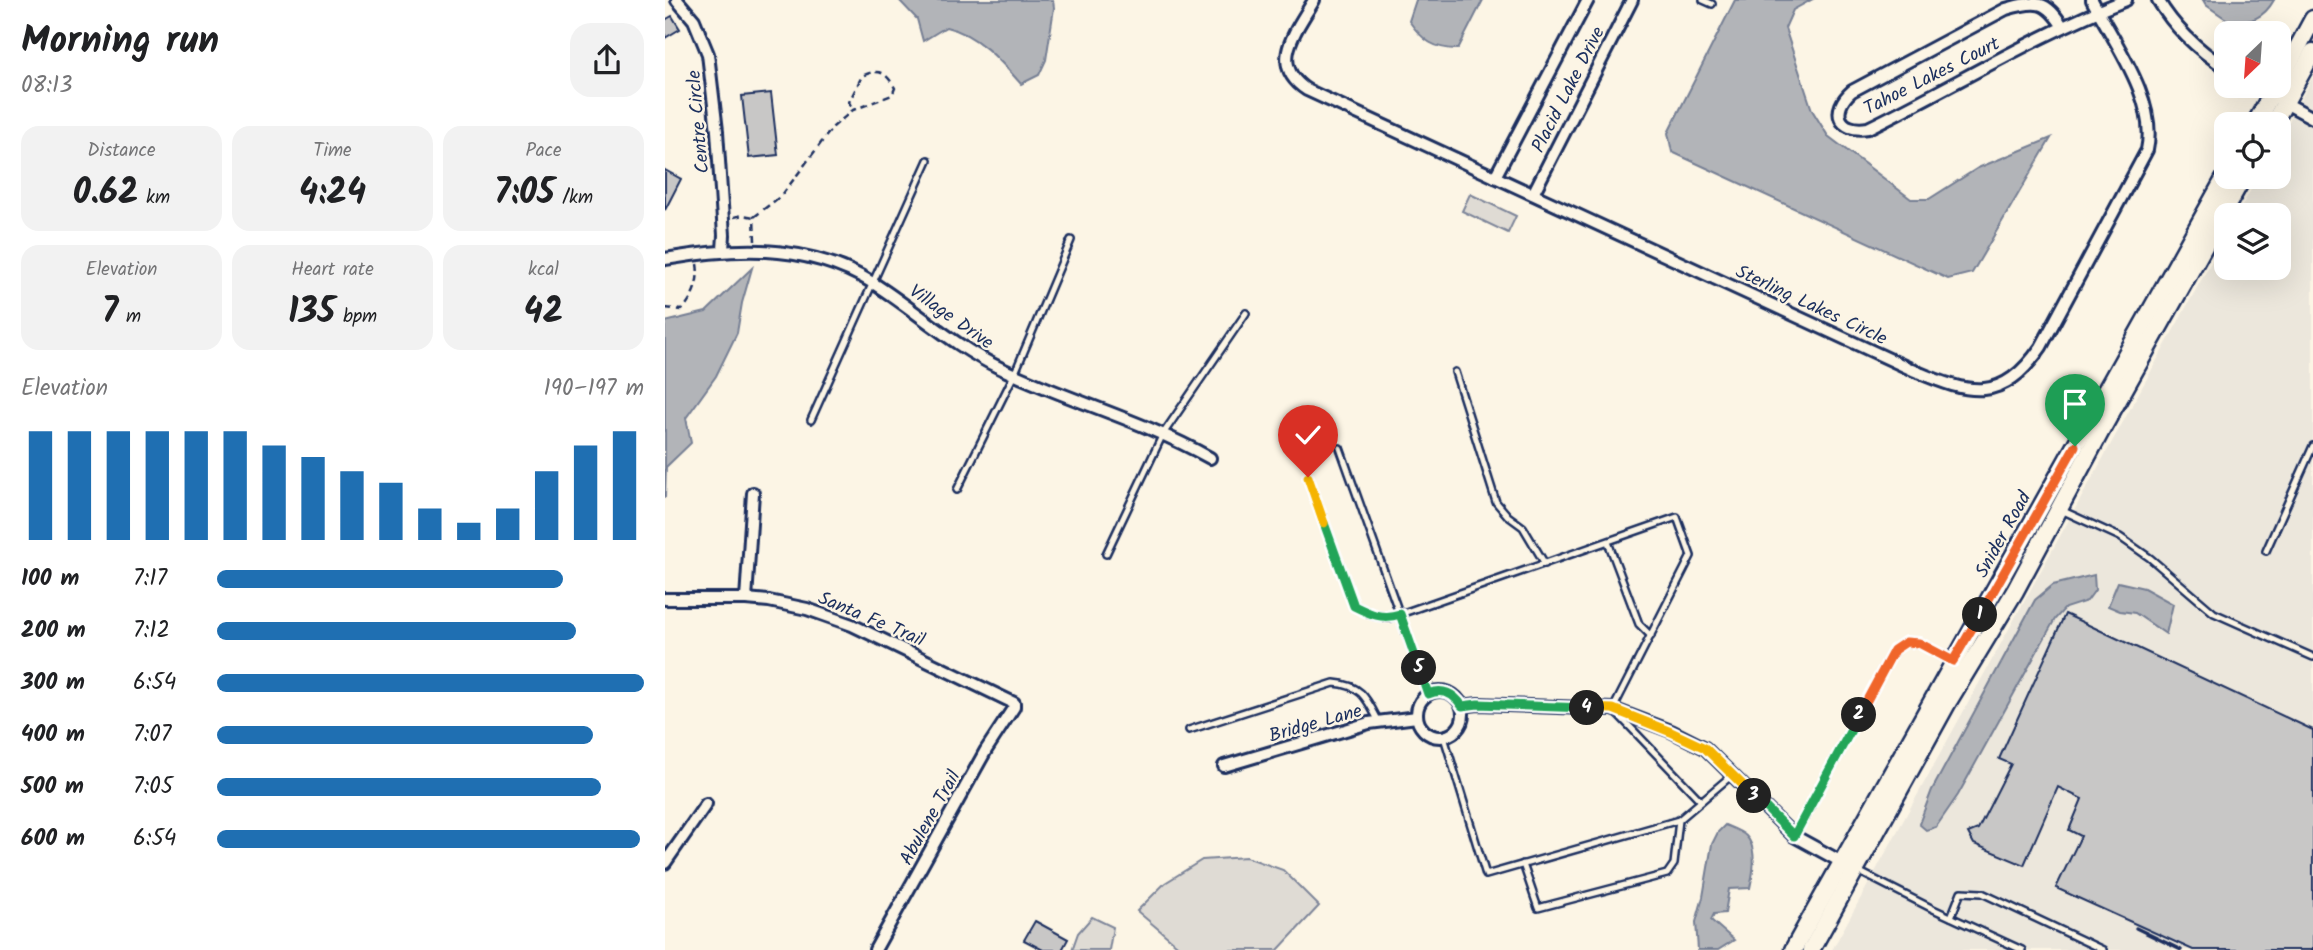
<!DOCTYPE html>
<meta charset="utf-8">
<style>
:root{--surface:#fff;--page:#f2f2f2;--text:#202124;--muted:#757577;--accent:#1f6fb2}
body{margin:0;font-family:Kalam,sans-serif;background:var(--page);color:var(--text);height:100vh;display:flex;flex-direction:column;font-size:26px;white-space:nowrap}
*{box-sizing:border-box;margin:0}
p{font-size:23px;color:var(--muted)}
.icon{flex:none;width:38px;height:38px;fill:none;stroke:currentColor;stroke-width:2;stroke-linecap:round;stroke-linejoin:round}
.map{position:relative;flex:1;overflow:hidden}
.details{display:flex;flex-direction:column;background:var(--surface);width:665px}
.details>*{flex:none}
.needle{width:46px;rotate:205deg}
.buttons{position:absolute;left:1549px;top:21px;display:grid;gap:14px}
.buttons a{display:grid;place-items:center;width:77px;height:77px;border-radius:14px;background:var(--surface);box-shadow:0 7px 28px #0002;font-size:35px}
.pin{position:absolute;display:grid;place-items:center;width:60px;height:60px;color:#fff;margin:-72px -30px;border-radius:50% 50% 50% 0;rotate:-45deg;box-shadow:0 0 7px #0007}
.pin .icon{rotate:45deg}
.km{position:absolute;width:35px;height:35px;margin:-18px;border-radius:50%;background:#222;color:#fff;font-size:19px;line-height:35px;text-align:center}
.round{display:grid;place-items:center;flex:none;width:74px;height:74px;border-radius:21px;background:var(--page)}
.overview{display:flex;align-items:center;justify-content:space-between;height:119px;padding:0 21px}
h1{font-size:38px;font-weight:700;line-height:52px}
.stats{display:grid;grid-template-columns:repeat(3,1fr);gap:10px;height:119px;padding:7px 21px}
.stats div{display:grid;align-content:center;border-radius:18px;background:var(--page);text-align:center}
.stats b{font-size:35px;font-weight:700}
.stats small{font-size:19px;font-weight:400}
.stats p{font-size:19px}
.chart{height:196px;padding:14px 21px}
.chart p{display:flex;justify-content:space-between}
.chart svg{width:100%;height:126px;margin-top:7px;stroke:var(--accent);stroke-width:6}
ul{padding:0 21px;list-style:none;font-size:23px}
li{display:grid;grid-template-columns:112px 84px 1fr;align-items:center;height:52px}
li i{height:18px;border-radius:9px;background:var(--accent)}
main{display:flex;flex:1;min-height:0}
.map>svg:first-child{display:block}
.built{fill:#ece7dc}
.green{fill:#dfdbd4;stroke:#7d8599;stroke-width:2}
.water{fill:#b2b4b8;stroke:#767f94;stroke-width:2}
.building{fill:#c8c7c6;stroke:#1b2f5e;stroke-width:2}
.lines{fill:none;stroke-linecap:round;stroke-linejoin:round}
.lane-casing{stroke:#1b2f5e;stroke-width:10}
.street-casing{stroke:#1b2f5e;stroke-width:16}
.secondary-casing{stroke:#1b2f5e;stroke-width:21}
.path{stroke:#1b2f5e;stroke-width:2.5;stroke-dasharray:7 5;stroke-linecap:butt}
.lane{stroke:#fcf5e5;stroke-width:5}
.street{stroke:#fcf5e5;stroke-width:10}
.secondary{stroke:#fcf5e5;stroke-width:16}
.rail{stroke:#1b2f5e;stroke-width:3.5}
.split-1-casing{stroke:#fff;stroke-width:14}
.split-2-casing{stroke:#fff;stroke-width:14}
.split-3-casing{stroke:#fff;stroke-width:14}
.split-4-casing{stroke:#fff;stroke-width:14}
.split-5-casing{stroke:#fff;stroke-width:14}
.split-6-casing{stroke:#fff;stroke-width:14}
.split-7-casing{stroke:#fff;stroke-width:14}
.split-1{stroke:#f0652b;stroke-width:9}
.split-2{stroke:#f0652b;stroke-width:9}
.split-3{stroke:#22a559;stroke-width:9}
.split-4{stroke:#f5b400;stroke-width:9}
.split-5{stroke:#22a559;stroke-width:9}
.split-6{stroke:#22a559;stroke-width:9}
.split-7{stroke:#f5b400;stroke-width:9}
.labels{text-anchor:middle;stroke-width:5;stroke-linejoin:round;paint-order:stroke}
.street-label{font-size:19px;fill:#1b2f5e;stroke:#fcf5e5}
</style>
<main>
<section class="details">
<div class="overview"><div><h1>Morning run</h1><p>08:13</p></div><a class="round"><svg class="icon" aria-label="share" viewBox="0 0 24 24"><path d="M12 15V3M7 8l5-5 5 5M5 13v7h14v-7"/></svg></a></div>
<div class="stats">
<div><p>Distance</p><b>0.62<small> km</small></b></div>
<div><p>Time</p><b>4:24</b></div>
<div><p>Pace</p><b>7:05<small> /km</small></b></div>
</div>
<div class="stats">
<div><p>Elevation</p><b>7<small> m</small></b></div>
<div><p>Heart rate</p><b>135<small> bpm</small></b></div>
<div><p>kcal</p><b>42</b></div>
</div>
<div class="chart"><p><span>Elevation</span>190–197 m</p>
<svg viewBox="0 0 160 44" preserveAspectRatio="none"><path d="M5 44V6M15 44V6M25 44V6M35 44V6M45 44V6M55 44V6M65 44V11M75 44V15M85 44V20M95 44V24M105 44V33M115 44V38M125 44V33M135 44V20M145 44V11M155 44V6"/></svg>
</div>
<ul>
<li><b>100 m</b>7:17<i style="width:81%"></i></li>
<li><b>200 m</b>7:12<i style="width:84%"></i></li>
<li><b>300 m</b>6:54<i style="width:100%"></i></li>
<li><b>400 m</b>7:07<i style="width:88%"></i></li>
<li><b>500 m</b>7:05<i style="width:90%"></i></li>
<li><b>600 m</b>6:54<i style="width:99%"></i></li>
</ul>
</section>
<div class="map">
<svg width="1648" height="950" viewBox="0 0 1648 950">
<rect width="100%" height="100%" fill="#fcf5e5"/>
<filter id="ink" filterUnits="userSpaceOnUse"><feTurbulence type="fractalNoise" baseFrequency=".0143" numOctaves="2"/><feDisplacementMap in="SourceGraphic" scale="14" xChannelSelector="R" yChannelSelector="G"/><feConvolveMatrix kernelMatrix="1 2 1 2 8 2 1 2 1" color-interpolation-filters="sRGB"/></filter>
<g filter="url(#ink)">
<!-- built -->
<polygon class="built" points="1648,77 1648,950 1167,950 1561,235 1561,268 1614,268 1614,215 1572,215 1593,177 1614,177 1614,140"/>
<!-- green -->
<g class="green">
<polygon points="805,194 851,216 843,233 797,211"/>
<polygon points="581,857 618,870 654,906 613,950 518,950 472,911 500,883 537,860"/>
<polygon points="427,917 448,927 444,950 407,950 413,933"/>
</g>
<!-- water -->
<g class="water">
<path d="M 234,0 L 388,0 L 389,8 L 381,60 L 374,75 L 356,84 C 335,60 312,34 281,27 L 258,41 L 252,19 Z"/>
<path d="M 751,0 L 818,0 L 793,49 C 769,49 758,41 744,21 Z"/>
<polygon points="1070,0 1146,0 1128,10 1120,28 1147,110 1163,136 1246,199 1264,199 1313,168 1386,138 1307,273 1283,279 1007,152 1003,133"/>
<path d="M 1538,0 L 1609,0 C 1599,18 1586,22 1567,23 L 1541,5 Z"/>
<polygon points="87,268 77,303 72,333 51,376 21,418 26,443 1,467 0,498 0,322 41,312"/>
<polygon points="1429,575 1430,590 1422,601 1400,608 1390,619 1293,795 1271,827 1261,830 1254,824 1267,790 1370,600 1388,585"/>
<polygon points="1453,582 1479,588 1508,604 1501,634 1470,613 1455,611 1443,606"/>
<path d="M 1060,825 C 1067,828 1076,831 1081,836 C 1093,848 1088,875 1085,888 L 1064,889 L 1060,913 L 1049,914 L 1046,920 L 1069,940 L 1053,950 L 1033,950 L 1031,922 L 1038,897 L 1047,844 L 1053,832 Z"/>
</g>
<!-- building -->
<g class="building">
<polygon points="7,16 15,29 0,38 0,20"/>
<polygon points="106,93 113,155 84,158 77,96"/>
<polygon points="0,170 16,179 0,210"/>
<polygon points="1400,614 1648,730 1648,950 1528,950 1391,888 1416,836 1404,830 1417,799 1393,787 1359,865 1309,844 1303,833 1313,829 1346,764 1334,759"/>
<polygon points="370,921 403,939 397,950 378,950 359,940"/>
</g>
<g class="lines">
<!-- lane casing -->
<g class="lane-casing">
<g id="lane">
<polyline points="1038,0 1047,4"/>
<polyline points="790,372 831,502 843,516 858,527 880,564"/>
<polyline points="146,420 263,160"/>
<polyline points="675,448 763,694"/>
<polyline points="643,477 689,605 707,615 724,618 1012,517 1026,556 948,709 1036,801"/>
<polyline points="292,490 349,375 406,240"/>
<polyline points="1394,509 1455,537 1485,558 1549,613 1648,657"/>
<polyline points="943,542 974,624 986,636"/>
<polyline points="1601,551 1648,446"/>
<polyline points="441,554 498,434 581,313"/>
<path d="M 524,730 L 669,683 C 697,685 702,699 714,722"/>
<polyline points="779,737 821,875 1014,820 1067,775"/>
<polyline points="1130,835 1229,650 1241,642 1254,643 1288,661"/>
<polyline points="858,864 873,908 1002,874 1009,864 1014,820"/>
<polyline points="1193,871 1266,908 1357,950"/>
<polyline points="1286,917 1296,892 1317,893 1438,950"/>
</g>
</g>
<!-- street casing -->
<g class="street-casing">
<g id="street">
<polyline points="12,0 29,20 43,54 52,131 59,235 58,250"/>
<path d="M 649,0 C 632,30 602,64 642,90 L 1250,371 C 1306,395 1337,403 1376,347 L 1482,150 C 1493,101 1449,42 1427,0"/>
<path d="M 1493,0 C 1510,29 1533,50 1561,68"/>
<path d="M 1398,27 C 1381,0 1372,0 1341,9 L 1187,91 C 1165,110 1173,133 1203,128 C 1289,86 1372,34 1461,0"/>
<polyline points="1589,86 1648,118"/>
<polyline points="830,177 923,0"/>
<polyline points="868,194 967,0"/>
<path d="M 0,259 C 77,246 153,243 220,291 C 258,317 293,348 335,368 C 404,401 478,420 545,458"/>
<polyline points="0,599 81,599 104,601 142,609 187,625 349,703 349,707 321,750 210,950"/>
<polyline points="81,599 88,493"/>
<circle cx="775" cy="714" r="23"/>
<polyline points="797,706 813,704 948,709 1006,731 1040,748 1129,836 1182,865"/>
<polyline points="559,766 704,723 752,717"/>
<polyline points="0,863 41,804"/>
</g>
</g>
<!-- secondary casing -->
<g class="secondary-casing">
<g id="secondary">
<polyline points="1614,82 1648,19"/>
<polyline points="1590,124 1611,86"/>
<polyline points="1608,124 1648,52"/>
<polyline points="1128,950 1561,176"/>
<polyline points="1146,950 1284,700 1350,591 1438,427 1578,177"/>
</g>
</g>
<!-- path -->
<g class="path">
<polyline points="69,217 78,215 89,217"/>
<path d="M 90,241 L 89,217 L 117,195 L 168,127 L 188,110 L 227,95 L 230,88 C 221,72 214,68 197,76 L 184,102 L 188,110"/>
<path d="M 0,308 L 17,310 C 28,298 35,280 32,264"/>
</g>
<!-- lane -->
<use href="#lane" class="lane"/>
<!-- street -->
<use href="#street" class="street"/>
<!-- secondary -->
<use href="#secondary" class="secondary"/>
<!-- rail -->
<polyline class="rail" points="1471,928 1516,950"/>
</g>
</g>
<g class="lines" filter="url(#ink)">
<!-- split-1 casing -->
<g class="split-1-casing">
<polyline id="split-1" points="1315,615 1410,446"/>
</g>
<!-- split-2 casing -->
<g class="split-2-casing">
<polyline id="split-2" points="1194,715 1229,650 1241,642 1254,643 1288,661 1315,615"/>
</g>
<!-- split-3 casing -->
<g class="split-3-casing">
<polyline id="split-3" points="1089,796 1129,836 1194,715"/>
</g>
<!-- split-4 casing -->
<g class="split-4-casing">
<polyline id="split-4" points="922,708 948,709 1006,732 1040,748 1089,796"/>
</g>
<!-- split-5 casing -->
<g class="split-5-casing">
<path id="split-5" d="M 754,668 L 763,694 C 777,688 789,693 797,706 L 813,704 L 922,708"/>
</g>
<!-- split-6 casing -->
<g class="split-6-casing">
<path id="split-6" d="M 659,523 L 689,606 C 705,614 717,620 735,614 L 754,668"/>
</g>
<!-- split-7 casing -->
<g class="split-7-casing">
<polyline id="split-7" points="643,477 659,523"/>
</g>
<!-- split-1 -->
<use href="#split-1" class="split-1"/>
<!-- split-2 -->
<use href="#split-2" class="split-2"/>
<!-- split-3 -->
<use href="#split-3" class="split-3"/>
<!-- split-4 -->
<use href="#split-4" class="split-4"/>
<!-- split-5 -->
<use href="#split-5" class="split-5"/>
<!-- split-6 -->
<use href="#split-6" class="split-6"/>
<!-- split-7 -->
<use href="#split-7" class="split-7"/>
</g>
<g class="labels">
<!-- street labels -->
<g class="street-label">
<text transform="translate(1266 75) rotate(-27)" y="7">Tahoe Lakes Court</text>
<text transform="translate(902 89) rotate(-63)" y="7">Placid Lake Drive</text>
<text transform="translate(32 122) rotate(-95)" y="7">Centre Circle</text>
<text transform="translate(1147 304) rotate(25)" y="7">Sterling Lakes Circle</text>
<text transform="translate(287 316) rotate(35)" y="7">Village Drive</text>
<text transform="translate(1337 534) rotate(-61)" y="7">Snider Road</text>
<text transform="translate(207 618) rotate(23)" y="7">Santa Fe Trail</text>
<text transform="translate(650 722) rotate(-16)" y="7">Bridge Lane</text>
<text transform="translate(264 817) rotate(-61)" y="7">Abulene Trail</text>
</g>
</g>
</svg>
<div class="buttons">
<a><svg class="needle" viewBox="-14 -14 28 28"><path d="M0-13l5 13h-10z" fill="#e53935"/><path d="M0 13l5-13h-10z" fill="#757577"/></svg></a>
<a><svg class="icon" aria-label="locate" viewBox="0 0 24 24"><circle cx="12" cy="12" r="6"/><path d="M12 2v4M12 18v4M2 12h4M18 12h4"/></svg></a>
<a><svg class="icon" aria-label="layers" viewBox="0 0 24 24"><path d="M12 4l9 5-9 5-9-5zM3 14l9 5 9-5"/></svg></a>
</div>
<div class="pin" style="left:1410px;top:446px;background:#1e9e55"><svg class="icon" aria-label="arrive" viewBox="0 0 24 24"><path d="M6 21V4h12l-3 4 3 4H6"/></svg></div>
<div class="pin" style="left:643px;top:477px;background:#d93025"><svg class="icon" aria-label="check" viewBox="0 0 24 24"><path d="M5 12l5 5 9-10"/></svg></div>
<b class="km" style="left:1315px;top:615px">1</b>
<b class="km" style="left:1194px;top:715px">2</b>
<b class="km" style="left:1089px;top:796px">3</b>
<b class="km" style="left:922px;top:708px">4</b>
<b class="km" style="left:754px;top:668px">5</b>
</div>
</main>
